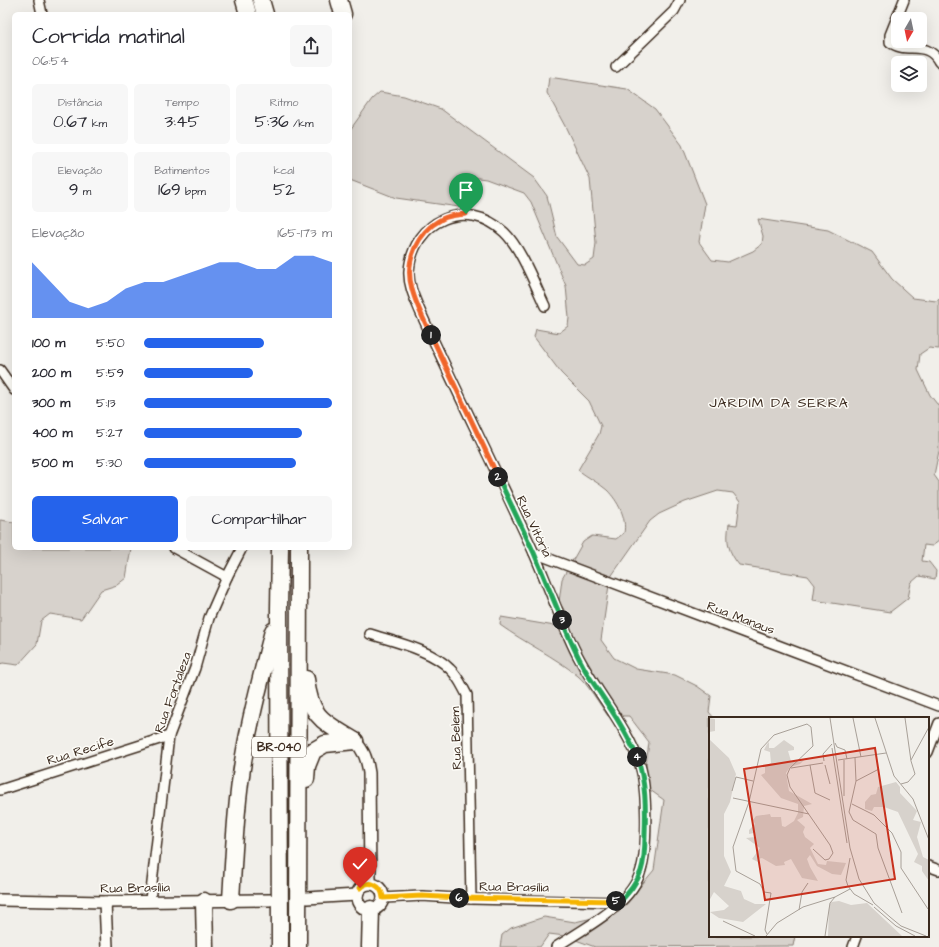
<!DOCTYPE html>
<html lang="pt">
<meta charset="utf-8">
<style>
:root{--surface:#fff;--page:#f7f7f7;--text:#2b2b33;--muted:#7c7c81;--accent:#2563eb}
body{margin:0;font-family:"Architects Daughter",sans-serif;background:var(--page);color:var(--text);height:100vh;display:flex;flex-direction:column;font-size:15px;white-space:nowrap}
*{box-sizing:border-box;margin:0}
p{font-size:13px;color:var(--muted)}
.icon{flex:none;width:22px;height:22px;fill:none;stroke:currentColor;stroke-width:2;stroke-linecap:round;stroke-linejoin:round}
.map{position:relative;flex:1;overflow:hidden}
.drawer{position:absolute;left:12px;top:12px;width:340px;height:538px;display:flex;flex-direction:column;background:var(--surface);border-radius:6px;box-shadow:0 4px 16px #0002}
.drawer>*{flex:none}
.needle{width:26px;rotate:189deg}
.buttons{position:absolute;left:891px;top:12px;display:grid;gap:8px}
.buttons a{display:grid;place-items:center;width:36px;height:36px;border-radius:6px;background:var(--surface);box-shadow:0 4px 16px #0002;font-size:20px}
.pin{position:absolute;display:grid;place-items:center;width:34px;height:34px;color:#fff;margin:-41px -17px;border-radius:50% 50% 50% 0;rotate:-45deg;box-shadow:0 0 4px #0007}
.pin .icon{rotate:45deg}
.km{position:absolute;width:20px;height:20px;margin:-10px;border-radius:50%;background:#222;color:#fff;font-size:11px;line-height:20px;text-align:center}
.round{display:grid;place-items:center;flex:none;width:42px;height:42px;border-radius:6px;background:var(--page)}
.summary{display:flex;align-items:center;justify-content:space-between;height:68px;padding:0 20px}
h1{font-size:22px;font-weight:600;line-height:30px}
.figures{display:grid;grid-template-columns:repeat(3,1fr);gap:6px;height:68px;padding:4px 20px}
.figures div{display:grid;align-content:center;border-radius:6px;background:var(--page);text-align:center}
.figures b{font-size:17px;font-weight:600}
.figures small{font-size:11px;font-weight:400}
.figures p{font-size:11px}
.chart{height:112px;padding:8px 20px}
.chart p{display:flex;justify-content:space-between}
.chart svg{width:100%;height:72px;margin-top:4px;fill:var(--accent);opacity:.7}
.primary-button{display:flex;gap:8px;margin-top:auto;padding:8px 20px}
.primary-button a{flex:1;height:46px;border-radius:6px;background:var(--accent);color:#fff;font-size:16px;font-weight:600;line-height:46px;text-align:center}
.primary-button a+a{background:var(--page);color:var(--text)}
ul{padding:0 20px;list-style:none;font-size:13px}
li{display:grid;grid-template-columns:64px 48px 1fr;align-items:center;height:30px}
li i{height:10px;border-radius:5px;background:var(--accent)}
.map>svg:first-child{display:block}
.green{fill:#d7d2cc;stroke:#897e75}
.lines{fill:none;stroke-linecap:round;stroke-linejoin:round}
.minor-casing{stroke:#3b2a1e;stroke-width:12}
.tertiary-casing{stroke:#3b2a1e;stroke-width:14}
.motorway-casing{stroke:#3b2a1e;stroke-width:19}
.minor{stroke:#fdfcf7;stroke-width:9}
.tertiary{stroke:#fdfcf7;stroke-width:11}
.motorway{stroke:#fdfcf7;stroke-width:16}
.split-1-casing{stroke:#fff;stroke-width:8}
.split-2-casing{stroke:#fff;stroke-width:8}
.split-3-casing{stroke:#fff;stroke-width:8}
.split-4-casing{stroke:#fff;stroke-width:8}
.split-5-casing{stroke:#fff;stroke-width:8}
.split-6-casing{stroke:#fff;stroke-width:8}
.split-7-casing{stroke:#fff;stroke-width:8}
.split-1{stroke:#f0652b;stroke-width:5}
.split-2{stroke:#f0652b;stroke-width:5}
.split-3{stroke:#22a559;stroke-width:5}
.split-4{stroke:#22a559;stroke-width:5}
.split-5{stroke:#22a559;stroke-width:5}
.split-6{stroke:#f5b400;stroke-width:5}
.split-7{stroke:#f5b400;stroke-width:5}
.labels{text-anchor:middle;stroke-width:3;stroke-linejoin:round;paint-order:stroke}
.shield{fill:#fdfcf7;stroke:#75695f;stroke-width:1}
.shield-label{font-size:12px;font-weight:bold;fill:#3b2a1e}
.street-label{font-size:13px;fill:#3b2a1e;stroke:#fdfcf7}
.neighbourhood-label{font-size:14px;letter-spacing:1px;fill:#3b2a1e;stroke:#fdfcf7}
.inset-road{fill:none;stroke:#a8a098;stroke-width:1}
.view{fill:#c8321e;fill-opacity:0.15;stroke:#c8321e;stroke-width:2}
.inset-edge{fill:none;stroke:#3b2a1e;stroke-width:2}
</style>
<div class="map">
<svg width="939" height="947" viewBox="0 0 939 947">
<rect width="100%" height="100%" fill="#f1efea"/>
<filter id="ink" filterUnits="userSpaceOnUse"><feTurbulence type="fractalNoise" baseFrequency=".025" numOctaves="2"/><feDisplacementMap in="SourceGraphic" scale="8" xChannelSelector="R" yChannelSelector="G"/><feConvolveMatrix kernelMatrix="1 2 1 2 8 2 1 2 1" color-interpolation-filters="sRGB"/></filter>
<g filter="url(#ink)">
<!-- green -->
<g class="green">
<path d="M 549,77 L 627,89 L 655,109 L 682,145 L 705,204 L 699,242 L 712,260 L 728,262 L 753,251 L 762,244 L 763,236 L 758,219 L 828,230 L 872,252 L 892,279 L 913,298 L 936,301 L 939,299 L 939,349 L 929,348 L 920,354 L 918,370 L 930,395 L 937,404 L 939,405 L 939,451 L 934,475 L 939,482 L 939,541 L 932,546 L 924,545 L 922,561 L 929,562 L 936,571 L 935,579 L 919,576 L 911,583 L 908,598 L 890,612 L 813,600 L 815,585 L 808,576 L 739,565 C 728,551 726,542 729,524 L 737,525 L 740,502 L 733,493 L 718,491 L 685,502 L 659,514 L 650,521 L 610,578 L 601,640 L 614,658 L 636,669 L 675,675 L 697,686 L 711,696 L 709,712 L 714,718 L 710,718 L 710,936 L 795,936 L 793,946 L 595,947 L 565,936 L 549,934 L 540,947 L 500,947 L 502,935 L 511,928 L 544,917 L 575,922 L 619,912 L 654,870 L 664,800 L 650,790 L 645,773 L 649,742 L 629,716 L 608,716 C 600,705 587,683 578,676 C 554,656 525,643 500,625 L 501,617 L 555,626 L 564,619 L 565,611 L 559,602 L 562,579 L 583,542 L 592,536 L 616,539 L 624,533 C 627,518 618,501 607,490 C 599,483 587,477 578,470 L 599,434 L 601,426 L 589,401 L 561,373 L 534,337 L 536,329 L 559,333 L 568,326 L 569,318 L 566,286 L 531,202 L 524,193 L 486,179 L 471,177 L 462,184 L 459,207 L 396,198 L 350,180 L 350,130 L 372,99 L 380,92 L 404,96 L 441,109 L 534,178 L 547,196 L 557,237 L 577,264 L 585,265 L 594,259 L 596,243 L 590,179 L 566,128 L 547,93 Z"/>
<polygon points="0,520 14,522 14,548 131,548 126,578 117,585 101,590 81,619 50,614 41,621 37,644 18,665 3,663 0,664"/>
</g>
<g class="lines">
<!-- minor casing -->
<g class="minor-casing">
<g id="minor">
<polyline points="39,0 42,14"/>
<path d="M 904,0 L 890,35 L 890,42 C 906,55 927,39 939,62"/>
<polyline points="616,67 674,11 680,0"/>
<path d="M 545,306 C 535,285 521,248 504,232 C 466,197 413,220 409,271 C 408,285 415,299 420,311 C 457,393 497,472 534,553 C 547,583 558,614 572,644 C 591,687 625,721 640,765 C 647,788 648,847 641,870 C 632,905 584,928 556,947"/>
<polyline points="0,370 14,390"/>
<polyline points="174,548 227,577"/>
<polyline points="534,553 939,706"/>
<path d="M 370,634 C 395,642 432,650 450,669 C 458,676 462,686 467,695 L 471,899"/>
<polyline points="928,752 939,723"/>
<polyline points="0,790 169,736"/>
<polyline points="928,866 939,870"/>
<polyline points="383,898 422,896 471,899 620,902"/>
<polyline points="150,900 169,736 195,668 209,618 227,577 242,548"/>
<polyline points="853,947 857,936"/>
</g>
</g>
<!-- tertiary casing -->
<g class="tertiary-casing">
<g id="tertiary">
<path d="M 355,741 C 364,751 367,759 369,773 L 370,883"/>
<circle cx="370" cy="897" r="13"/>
<polyline points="307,898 357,895"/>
<polyline points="0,900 105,902 270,900"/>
<polyline points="105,902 107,947"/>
</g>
</g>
<!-- motorway casing -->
<g class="motorway-casing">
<g id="motorway">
<polyline points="244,0 248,14"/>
<polyline points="261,0 265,14"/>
<polyline points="339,0 343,14"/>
<path d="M 306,679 C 310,718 324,722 355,741"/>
<polyline points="306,779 307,766 313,751 325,744 355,741"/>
<path d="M 231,900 C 234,850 236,799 245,750 C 252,710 263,670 273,631"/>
<polyline points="204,901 205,947"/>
<polyline points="280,947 279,608 280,548"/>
<polyline points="298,947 299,548"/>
<polyline points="370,947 371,909"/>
</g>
</g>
<!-- minor -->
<use href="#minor" class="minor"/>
<!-- tertiary -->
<use href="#tertiary" class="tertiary"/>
<!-- motorway -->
<use href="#motorway" class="motorway"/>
</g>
</g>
<g class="lines" filter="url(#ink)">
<!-- split-1 casing -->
<g class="split-1-casing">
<path id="split-1" d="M 431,335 C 424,320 416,305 412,289 C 404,262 417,232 442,219 C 449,215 458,215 466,214"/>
</g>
<!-- split-2 casing -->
<g class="split-2-casing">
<polyline id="split-2" points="431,335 498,477"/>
</g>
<!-- split-3 casing -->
<g class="split-3-casing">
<polyline id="split-3" points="498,477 534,553 562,620"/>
</g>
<!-- split-4 casing -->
<g class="split-4-casing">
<path id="split-4" d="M 562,620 C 570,640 578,659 590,678 C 607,704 625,728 637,757"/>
</g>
<!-- split-5 casing -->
<g class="split-5-casing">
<path id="split-5" d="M 616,901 L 620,902 C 629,892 637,883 641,871 C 645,859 645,846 645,834 C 646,808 646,782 637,757"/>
</g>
<!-- split-6 casing -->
<g class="split-6-casing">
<polyline id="split-6" points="459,898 616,901"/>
</g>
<!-- split-7 casing -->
<g class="split-7-casing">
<path id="split-7" d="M 360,888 C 369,879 382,885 383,898 L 422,896 L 459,898"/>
</g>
<!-- split-1 -->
<use href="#split-1" class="split-1"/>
<!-- split-2 -->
<use href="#split-2" class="split-2"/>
<!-- split-3 -->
<use href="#split-3" class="split-3"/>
<!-- split-4 -->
<use href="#split-4" class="split-4"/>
<!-- split-5 -->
<use href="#split-5" class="split-5"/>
<!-- split-6 -->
<use href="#split-6" class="split-6"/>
<!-- split-7 -->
<use href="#split-7" class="split-7"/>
</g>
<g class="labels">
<!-- shield labels -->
<rect class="shield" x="252" y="737" width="54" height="20" rx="3"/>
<g class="shield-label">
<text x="279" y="751">BR-040</text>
</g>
<!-- street labels -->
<g class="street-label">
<text transform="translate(535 526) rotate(65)" y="5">Rua Vitória</text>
<text transform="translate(741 617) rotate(21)" y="5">Rua Manaus</text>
<text transform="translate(172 692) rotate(-70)" y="5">Rua Fortaleza</text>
<text transform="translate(455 738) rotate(-92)" y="5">Rua Belem</text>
<text transform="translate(80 750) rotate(-17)" y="5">Rua Recife</text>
<text transform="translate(514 886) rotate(1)" y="5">Rua Brasília</text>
<text transform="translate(135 887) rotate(-1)" y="5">Rua Brasília</text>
</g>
<!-- neighbourhood labels -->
<g class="neighbourhood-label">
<text x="779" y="407">JARDIM DA SERRA</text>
</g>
</g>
<!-- overview -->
<g transform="translate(709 717)">
<rect width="220" height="220" fill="#f1efea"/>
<path d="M 0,1 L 6,2 L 6,14 L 0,15 L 0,22 L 20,41 L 27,57 L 21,85 L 15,97 L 15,139 L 22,155 L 15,169 L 32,174 L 35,182 L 46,187 L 57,187 L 34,205 L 10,201 L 1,195 L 15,193 L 20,189 L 5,175 L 0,184 ZM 75,23 L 85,30 L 85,33 L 79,34 L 82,44 L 90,45 L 96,42 L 91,47 L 81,50 L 77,56 L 80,74 L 103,87 L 95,89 L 94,100 L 88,103 L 96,110 L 94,115 L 96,120 L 105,127 L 101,131 L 109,147 L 117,148 L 118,144 L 137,146 L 132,158 L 123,157 L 108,149 L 101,138 L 98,142 L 101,150 L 109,164 L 93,161 L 82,142 L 75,145 L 76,148 L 67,149 L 53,141 L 49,142 L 49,145 L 43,142 L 51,131 L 37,121 L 46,120 L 45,116 L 40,117 L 40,113 L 46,107 L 44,103 L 47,99 L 61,97 L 62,100 L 72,100 L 73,109 L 76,110 L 85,104 L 89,96 L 89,87 L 72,81 L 52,58 L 56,56 L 56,49 L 62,46 L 61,35 L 55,33 L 58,27 L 60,25 L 60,31 L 65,31 ZM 187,65 L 191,70 L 191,76 L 208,94 L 204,103 L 212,105 L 208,120 L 214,140 L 220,143 L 220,164 L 213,154 L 213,149 L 205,145 L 209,137 L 189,95 L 175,90 L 165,90 L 163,94 L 156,92 L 156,85 L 162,78 L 167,77 L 169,70 ZM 130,184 L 142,188 L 158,186 L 193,219 L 119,219 L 120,189 L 122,185 Z" fill="#d7d2cc"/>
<path class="inset-road" d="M 121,1 L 141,131 L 150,162 L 165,186 L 181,200 L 192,209 L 217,219M 144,1 L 152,40M 166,1 L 185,59 L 204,82 L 220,123M 126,26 L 128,30 L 136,33 L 138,42M 123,31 L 138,126M 146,41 L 147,64 L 140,95 L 144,103 L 167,117 L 169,131 L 193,196M 129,43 L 177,36M 135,43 L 135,79M 202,43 L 220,10M 115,44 L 114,37 L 123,27M 101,48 L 106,76 L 121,83M 116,48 L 121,67M 82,51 L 114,46M 147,64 L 170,52M 192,67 L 199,65 L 206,57 L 202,44 L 196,1M 23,74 L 27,60 L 44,64M 24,81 L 100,97M 143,87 L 165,98 L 183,116 L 192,135 L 192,151 L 219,192M 141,141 L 137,163 L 139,169 L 145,177 L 164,188M 165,190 L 187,209 L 206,219M 90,193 L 93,175 L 99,166M 14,204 L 46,219M 58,217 L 56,213 L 62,176 L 55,175 L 51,167 L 27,154 L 24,130 L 40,85 L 52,32 L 65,18 L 98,7 L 102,10 L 104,29 L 81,51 L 78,58 L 81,70 L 121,128 L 124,136 L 120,142 L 116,143 L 104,132M 57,219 L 68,206 L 94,190 L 126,180M 116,219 L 121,186 L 126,180 L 141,172"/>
<path class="view" d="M 166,31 L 186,162 L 56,183 L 35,52 Z"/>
<rect width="220" height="220" class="inset-edge"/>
</g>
</svg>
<div class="buttons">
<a><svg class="needle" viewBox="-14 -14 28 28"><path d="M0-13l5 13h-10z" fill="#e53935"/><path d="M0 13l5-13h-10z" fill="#7c7c81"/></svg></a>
<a><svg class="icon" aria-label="layers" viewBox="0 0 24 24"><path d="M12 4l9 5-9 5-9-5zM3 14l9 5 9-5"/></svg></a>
</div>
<div class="pin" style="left:466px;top:214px;background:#1e9e55"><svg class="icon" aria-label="arrive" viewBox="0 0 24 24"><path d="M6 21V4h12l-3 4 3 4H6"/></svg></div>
<div class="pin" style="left:360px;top:888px;background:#d93025"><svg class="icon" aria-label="check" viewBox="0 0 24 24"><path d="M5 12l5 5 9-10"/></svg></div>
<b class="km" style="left:431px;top:335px">1</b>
<b class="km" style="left:498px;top:477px">2</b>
<b class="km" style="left:562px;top:620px">3</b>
<b class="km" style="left:637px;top:757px">4</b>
<b class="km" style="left:616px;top:901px">5</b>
<b class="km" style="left:459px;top:898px">6</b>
<section class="drawer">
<div class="summary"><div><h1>Corrida matinal</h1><p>06:54</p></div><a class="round"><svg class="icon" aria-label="share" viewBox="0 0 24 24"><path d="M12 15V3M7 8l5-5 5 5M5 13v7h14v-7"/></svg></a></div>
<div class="figures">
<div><p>Distância</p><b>0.67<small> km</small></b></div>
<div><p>Tempo</p><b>3:45</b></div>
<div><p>Ritmo</p><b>5:36<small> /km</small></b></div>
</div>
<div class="figures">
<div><p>Elevação</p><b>9<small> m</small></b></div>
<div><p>Batimentos</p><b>169<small> bpm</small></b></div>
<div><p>kcal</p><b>52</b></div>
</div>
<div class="chart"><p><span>Elevação</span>165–173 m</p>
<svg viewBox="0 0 160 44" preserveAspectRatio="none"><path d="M0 44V10L10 22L20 34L30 38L40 34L50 26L60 22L70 22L80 18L90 14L100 10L110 10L120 14L130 14L140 6L150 6L160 10V44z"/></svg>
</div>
<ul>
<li><b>100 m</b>5:50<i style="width:64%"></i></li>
<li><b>200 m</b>5:59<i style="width:58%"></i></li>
<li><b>300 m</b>5:13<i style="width:100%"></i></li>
<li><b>400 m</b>5:27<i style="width:84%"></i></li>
<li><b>500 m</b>5:30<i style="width:81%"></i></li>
</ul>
<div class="primary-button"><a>Salvar</a><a>Compartilhar</a></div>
</section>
</div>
